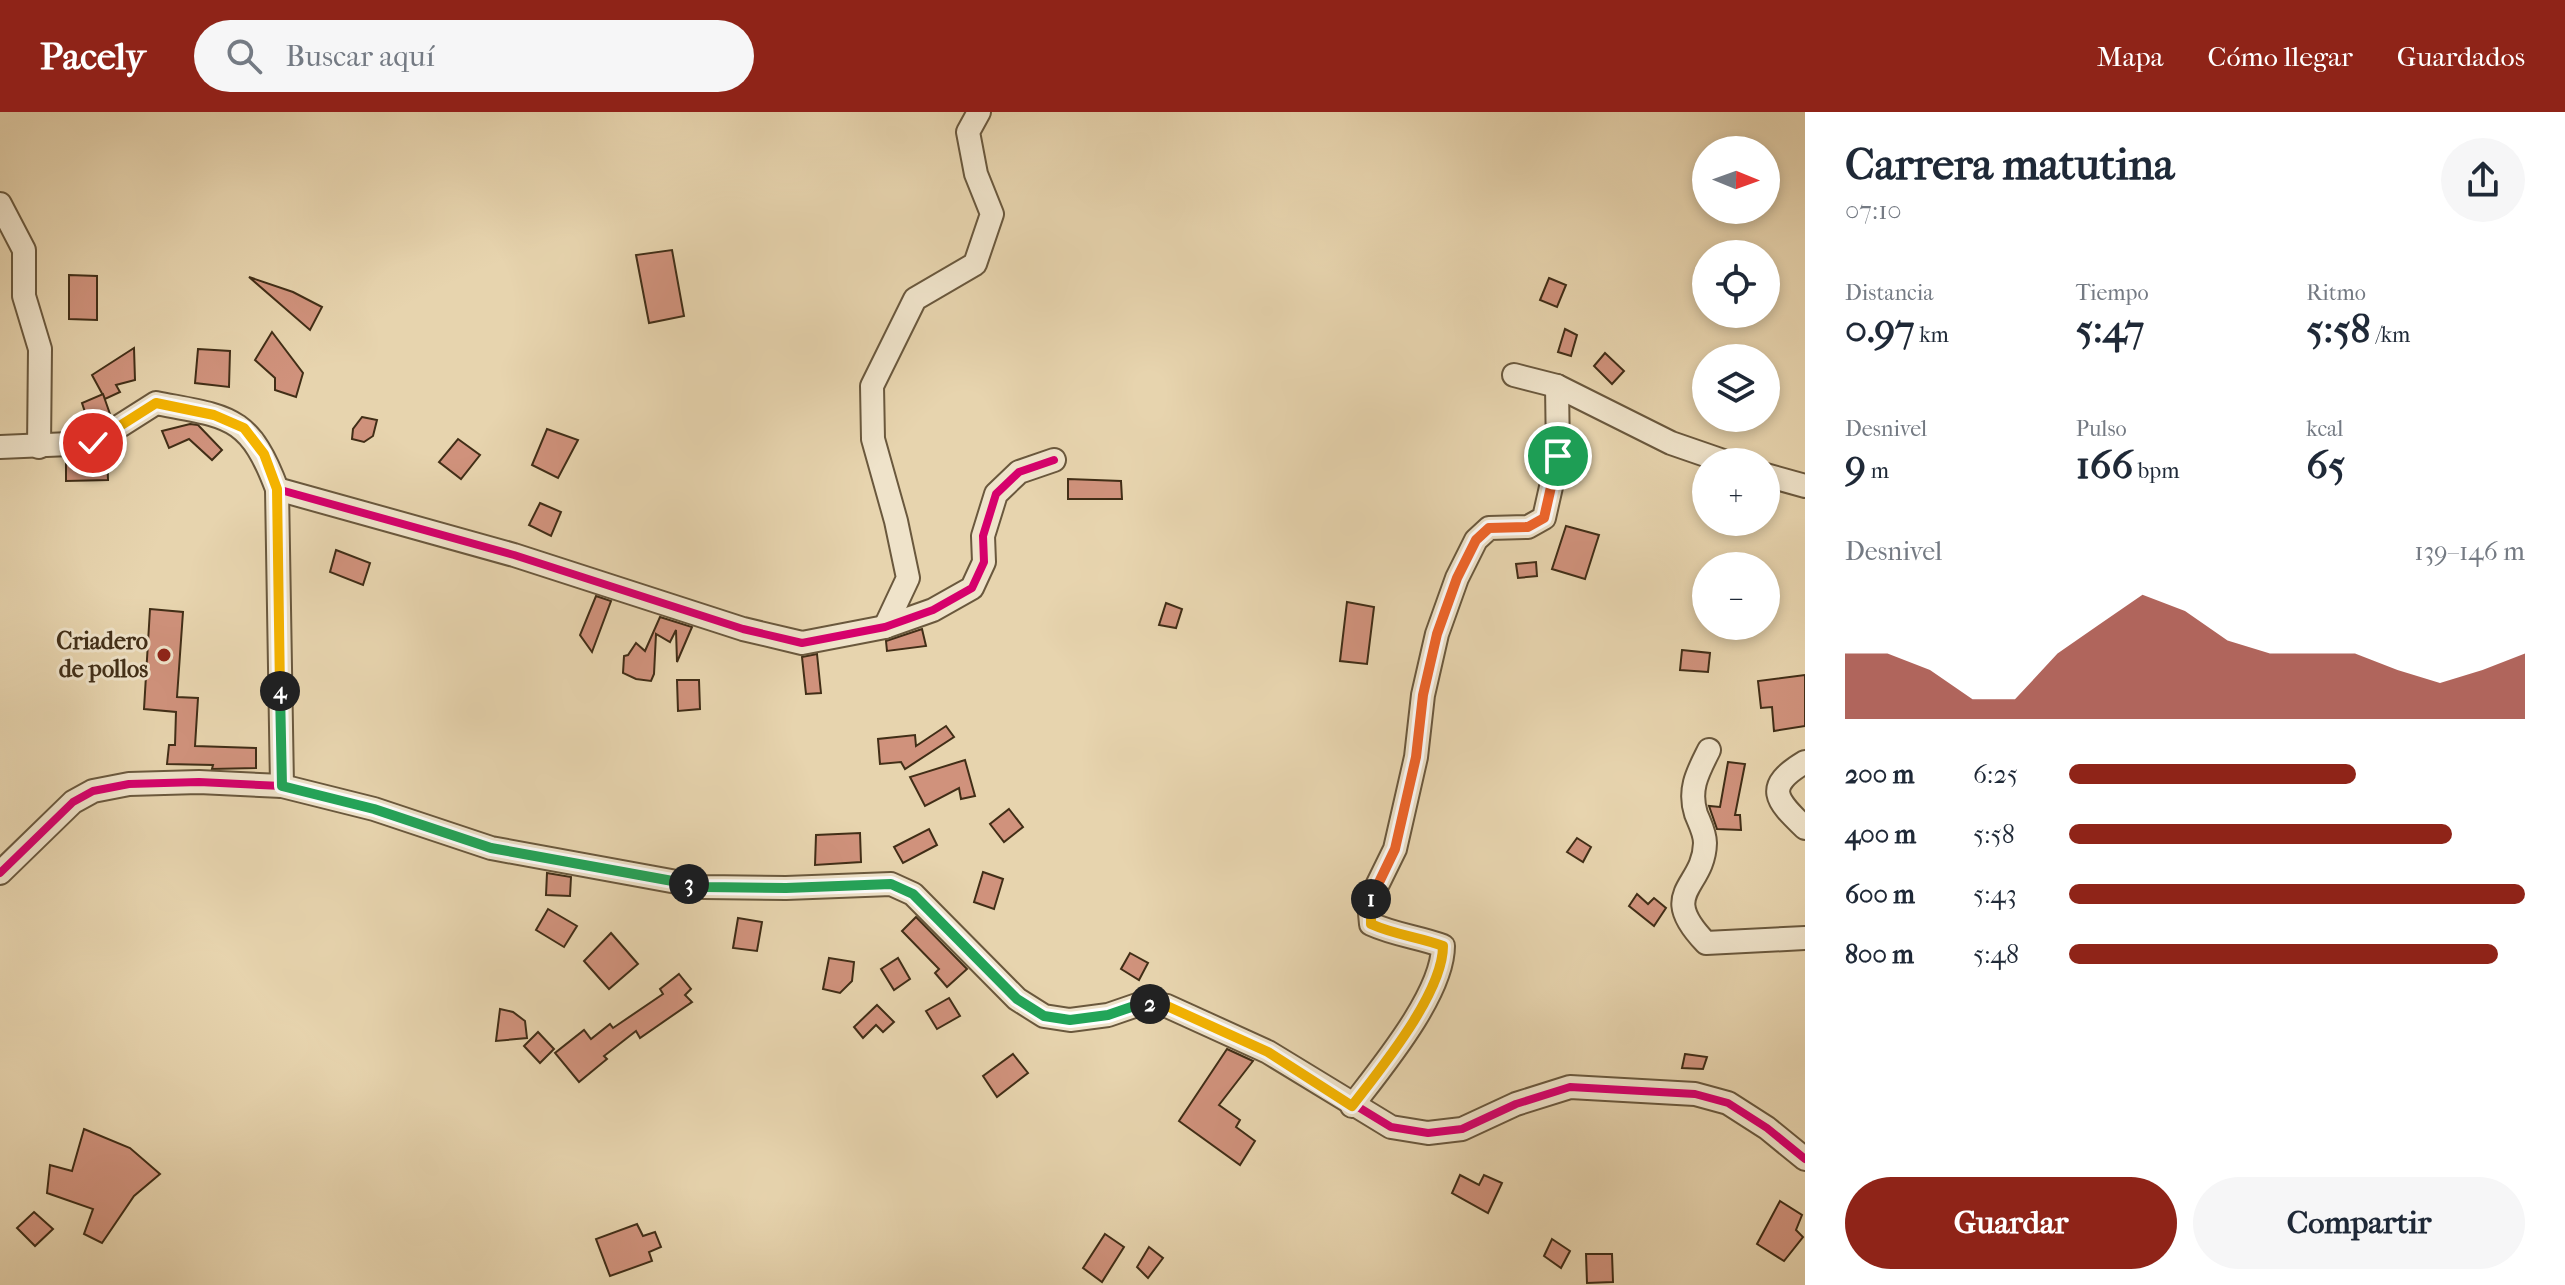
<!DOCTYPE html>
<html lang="es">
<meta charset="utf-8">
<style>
:root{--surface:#fff;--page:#f6f6f7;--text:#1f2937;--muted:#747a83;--accent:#8f2418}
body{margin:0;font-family:"IM FELL French Canon",serif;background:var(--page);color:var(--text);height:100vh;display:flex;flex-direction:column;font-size:30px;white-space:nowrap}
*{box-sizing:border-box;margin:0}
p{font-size:26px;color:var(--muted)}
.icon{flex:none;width:44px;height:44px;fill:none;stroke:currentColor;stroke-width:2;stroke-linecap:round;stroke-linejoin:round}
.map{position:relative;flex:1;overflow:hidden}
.sheet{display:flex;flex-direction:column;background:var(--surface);width:760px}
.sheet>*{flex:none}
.needle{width:52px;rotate:91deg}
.controls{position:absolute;left:1692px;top:24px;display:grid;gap:16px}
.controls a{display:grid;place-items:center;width:88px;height:88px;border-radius:50%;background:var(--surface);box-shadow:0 4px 12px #0003;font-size:40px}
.pin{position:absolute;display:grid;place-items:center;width:68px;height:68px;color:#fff;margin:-34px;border:4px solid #fff;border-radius:50%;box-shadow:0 2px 8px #0007}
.km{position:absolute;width:40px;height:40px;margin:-20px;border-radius:50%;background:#222;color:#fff;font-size:22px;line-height:40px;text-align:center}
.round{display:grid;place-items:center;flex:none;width:84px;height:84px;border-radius:42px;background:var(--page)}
.head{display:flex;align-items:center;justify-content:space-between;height:136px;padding:0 40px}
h1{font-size:44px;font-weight:700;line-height:60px}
.figures{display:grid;grid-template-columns:repeat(3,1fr);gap:12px;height:136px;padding:8px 40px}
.figures div{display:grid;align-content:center}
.figures b{font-size:40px;font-weight:700}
.figures small{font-size:22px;font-weight:400}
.figures p{font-size:22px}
.chart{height:224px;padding:16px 40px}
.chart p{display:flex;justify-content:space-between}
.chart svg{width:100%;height:144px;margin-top:8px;fill:var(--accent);opacity:.7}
.primary-button{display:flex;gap:16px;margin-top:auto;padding:16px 40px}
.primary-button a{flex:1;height:92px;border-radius:48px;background:var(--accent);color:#fff;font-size:32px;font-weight:700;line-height:92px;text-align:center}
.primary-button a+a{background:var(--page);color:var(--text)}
ul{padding:0 40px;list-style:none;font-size:26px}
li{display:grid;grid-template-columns:128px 96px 1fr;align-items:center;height:60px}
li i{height:20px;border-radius:10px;background:var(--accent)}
header{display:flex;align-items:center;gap:48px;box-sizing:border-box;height:112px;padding:0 40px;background:var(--accent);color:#fff}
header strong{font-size:38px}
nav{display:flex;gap:44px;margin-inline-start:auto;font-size:28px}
.search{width:560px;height:72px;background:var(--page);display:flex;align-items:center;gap:20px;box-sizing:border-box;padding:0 28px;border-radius:44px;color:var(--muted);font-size:30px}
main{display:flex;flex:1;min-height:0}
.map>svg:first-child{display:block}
.building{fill:#d0927c;stroke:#412e17;stroke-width:2}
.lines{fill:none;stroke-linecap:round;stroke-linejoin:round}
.minor-casing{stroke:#6a583d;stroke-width:26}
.minor{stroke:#efe3ca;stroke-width:22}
.cycleway-casing{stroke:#efe3ca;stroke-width:13}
.cycleway{stroke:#d6006c;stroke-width:8}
.split-1-casing{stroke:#fff;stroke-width:16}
.split-2-casing{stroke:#fff;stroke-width:16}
.split-3-casing{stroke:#fff;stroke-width:16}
.split-4-casing{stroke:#fff;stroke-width:16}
.split-5-casing{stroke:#fff;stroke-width:16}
.split-1{stroke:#f0652b;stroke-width:10}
.split-2{stroke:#f5b400;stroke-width:10}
.split-3{stroke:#22a559;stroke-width:10}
.split-4{stroke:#22a559;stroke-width:10}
.split-5{stroke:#f5b400;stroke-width:10}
.poi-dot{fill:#8f2418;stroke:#efe3ca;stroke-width:3}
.labels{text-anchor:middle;stroke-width:6;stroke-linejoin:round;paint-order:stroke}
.poi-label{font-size:24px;font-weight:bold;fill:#412e17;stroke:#efe3ca;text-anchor:end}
</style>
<header>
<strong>Pacely</strong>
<div class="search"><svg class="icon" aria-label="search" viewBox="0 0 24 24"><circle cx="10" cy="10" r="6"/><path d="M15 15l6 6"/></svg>Buscar aquí</div>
<nav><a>Mapa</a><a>Cómo llegar</a><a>Guardados</a></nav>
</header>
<main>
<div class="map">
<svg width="1805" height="1173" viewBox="0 0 1805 1173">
<rect width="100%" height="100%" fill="#e7d4ae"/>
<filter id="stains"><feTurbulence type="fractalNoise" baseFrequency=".0025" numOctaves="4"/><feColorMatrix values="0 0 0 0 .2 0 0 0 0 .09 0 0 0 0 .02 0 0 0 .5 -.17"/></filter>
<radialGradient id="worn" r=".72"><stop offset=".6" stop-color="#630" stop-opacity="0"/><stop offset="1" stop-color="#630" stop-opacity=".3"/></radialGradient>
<!-- building -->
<g class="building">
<polygon points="672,138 684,204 649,211 636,143"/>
<polygon points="69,163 97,164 97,208 69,207"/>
<polygon points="249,165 293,180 322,195 310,218"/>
<polygon points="1549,166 1566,173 1557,195 1540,188"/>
<polygon points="1565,217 1577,223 1571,244 1558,240"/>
<polygon points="272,220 303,261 296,285 275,278 275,266 255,248"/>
<polygon points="134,236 135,268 116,273 120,280 105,287 92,263"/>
<polygon points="198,237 230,239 229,275 195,271"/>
<polygon points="1605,241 1624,259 1612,272 1594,254"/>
<polygon points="103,282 110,302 88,309 82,291"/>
<polygon points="362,305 377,308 373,324 364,330 352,327 353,317"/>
<polygon points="190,312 198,313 222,338 212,348 189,327 169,336 162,319"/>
<polygon points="547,317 578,328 558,366 532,353"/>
<polygon points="458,327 480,343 461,367 439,350"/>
<polygon points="107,339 108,368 66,369 66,346 94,345"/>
<polygon points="1068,367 1121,369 1122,387 1068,387"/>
<polygon points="540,391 561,400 551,424 529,413"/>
<polygon points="1566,414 1599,423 1585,467 1552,457"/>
<polygon points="336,438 370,451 363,473 330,460"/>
<polygon points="1536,450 1537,464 1518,466 1516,452"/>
<polygon points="596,484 611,489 592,540 580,523"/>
<polygon points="1347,490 1374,495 1367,552 1340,549"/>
<polygon points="1166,491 1182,497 1176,516 1159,513"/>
<polygon points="150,497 183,500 177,585 198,586 195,634 256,636 256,656 212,657 213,653 167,652 169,633 175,633 176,600 144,597"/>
<polygon points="660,505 692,515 677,550 676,518 670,530 656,522 654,562 651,569 636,567 623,561 624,544 628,543 636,531 645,539"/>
<polygon points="922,517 926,534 887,539 886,529"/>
<polygon points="1682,538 1710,541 1708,560 1680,558"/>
<polygon points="817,542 821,581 806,582 802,545"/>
<polygon points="1805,563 1805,614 1774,619 1772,595 1761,596 1758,569"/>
<polygon points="677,568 699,568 700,597 678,599"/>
<polygon points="946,614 954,625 905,657 901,650 880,652 878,627 915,623 916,634"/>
<polygon points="965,648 975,684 961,687 959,676 925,694 910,665"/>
<polygon points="1728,650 1745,652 1735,703 1740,703 1741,718 1717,717 1709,694 1720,695"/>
<polygon points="1009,697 1023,715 1004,730 990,712"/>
<polygon points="929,717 937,733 903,751 894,735"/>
<polygon points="860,721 861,750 815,753 816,723"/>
<polygon points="1577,726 1591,735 1583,750 1567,740"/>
<polygon points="983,760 1003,767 994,797 974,790"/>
<polygon points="547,761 571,765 570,784 546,783"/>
<polygon points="1637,782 1648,792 1654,786 1666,796 1654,814 1629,794"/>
<polygon points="548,797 577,814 564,835 536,818"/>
<polygon points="916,805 967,857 947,875 935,861 939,857 902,819"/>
<polygon points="738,806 762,810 757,839 733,836"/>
<polygon points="611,821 638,852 609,877 584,849"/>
<polygon points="1130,841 1148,851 1139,868 1121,857"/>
<polygon points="829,846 854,850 852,869 840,881 823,877"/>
<polygon points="898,846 910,867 894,878 881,857"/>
<polygon points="679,862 691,877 685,883 692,890 640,926 636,919 604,944 607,947 579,970 555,941 584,918 591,927 610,912 613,916 663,882 660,877"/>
<polygon points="949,886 960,904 937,917 926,899"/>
<polygon points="877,893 894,910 883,920 876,913 863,926 854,915"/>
<polygon points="500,897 513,900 525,909 527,926 496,929"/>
<polygon points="538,920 554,937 540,951 524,934"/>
<polygon points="1227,937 1253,949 1219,993 1240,1008 1236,1015 1255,1029 1240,1053 1179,1009"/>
<polygon points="1013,942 1028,961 997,985 983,964"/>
<polygon points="1685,942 1707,945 1703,957 1682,956"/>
<polygon points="84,1017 130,1036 160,1062 134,1084 102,1131 84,1122 93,1097 47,1081 50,1053 72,1059"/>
<polygon points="1460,1063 1479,1073 1484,1063 1502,1071 1488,1101 1452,1081"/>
<polygon points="1780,1089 1802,1103 1796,1118 1803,1125 1784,1149 1757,1132"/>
<polygon points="34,1100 53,1117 35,1134 17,1116"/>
<polygon points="637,1112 643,1124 655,1120 661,1135 649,1140 652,1149 610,1164 596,1127"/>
<polygon points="1105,1122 1124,1135 1102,1170 1083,1156"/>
<polygon points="1552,1127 1570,1139 1561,1156 1544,1144"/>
<polygon points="1149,1135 1163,1146 1148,1166 1137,1155"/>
<polygon points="1586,1142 1612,1142 1613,1170 1587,1171"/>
</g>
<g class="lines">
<!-- minor casing -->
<g class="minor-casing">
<g id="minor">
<polyline points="0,92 24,138 24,184 40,237 39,335"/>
<polyline points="1514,263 1557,274 1671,331 1726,350"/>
<path d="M 0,335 L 93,331 L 156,291 C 228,305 249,302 277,377 L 282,674"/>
<polyline points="1766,363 1805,374"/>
<polyline points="277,377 514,443 743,517 802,531 885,515 933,498 972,476 984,450 983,424 996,382 1019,360 1054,348"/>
<polyline points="885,515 908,466 896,409 873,327 872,274 915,187 975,152 992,102 976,62 968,20 979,0"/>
<path d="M 1709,638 C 1698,660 1688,677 1696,702 C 1700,712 1705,721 1705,731 C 1704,777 1656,779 1706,831 L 1805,826"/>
<path d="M 1805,650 C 1763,675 1776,688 1805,716"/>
<polyline points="0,761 73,690 93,679 129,672 199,670 282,674 374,697 491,736 704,775 786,776 891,772 913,782 1017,887 1044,904 1070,908 1108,903 1143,891 1167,894 1268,940 1391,1015 1428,1021 1462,1017 1516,992 1570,975 1695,982 1728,991 1767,1016 1805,1047"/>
<path d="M 1352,994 C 1381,956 1443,882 1443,834 C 1419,825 1395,823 1371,812 L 1369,790 L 1395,737 L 1416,645 L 1423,583 L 1437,522 L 1457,466 L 1476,428 L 1489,416 L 1528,415 L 1544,406 L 1558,344 L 1557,274"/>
</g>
</g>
<!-- minor -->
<use href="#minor" class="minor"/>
<!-- cycleway casing -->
<g class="cycleway-casing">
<g id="cycleway">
<polyline points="277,377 514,443 743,517 802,531 885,515 933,498 972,476 984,450 983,424 996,382 1019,360 1054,348"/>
<polyline points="0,761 73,690 93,679 129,672 199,670 282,674 374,697 491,736 704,775 786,776 891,772 913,782 1017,887 1044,904 1070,908 1108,903 1143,891 1167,894 1268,940 1391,1015 1428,1021 1462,1017 1516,992 1570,975 1695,982 1728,991 1767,1016 1805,1047"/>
</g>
</g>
<!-- cycleway -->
<use href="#cycleway" class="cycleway"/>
</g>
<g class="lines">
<!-- split-1 casing -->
<g class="split-1-casing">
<polyline id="split-1" points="1371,787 1395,737 1416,645 1423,583 1437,522 1457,466 1476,428 1489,416 1528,415 1544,406 1558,344"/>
</g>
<!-- split-2 casing -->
<g class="split-2-casing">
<path id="split-2" d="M 1150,892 L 1167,894 L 1268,940 L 1352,994 C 1381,956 1443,881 1443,834 C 1419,825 1395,823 1371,812 L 1371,787"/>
</g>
<!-- split-3 casing -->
<g class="split-3-casing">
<polyline id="split-3" points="689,772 704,775 786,776 891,772 913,782 1017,887 1044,904 1070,908 1108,903 1143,891 1150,892"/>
</g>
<!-- split-4 casing -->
<g class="split-4-casing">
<polyline id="split-4" points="280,579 282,674 374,697 491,736 689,772"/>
</g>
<!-- split-5 casing -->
<g class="split-5-casing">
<polyline id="split-5" points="93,331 156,291 214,303 244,316 264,342 277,377 280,579"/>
</g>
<!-- split-1 -->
<use href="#split-1" class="split-1"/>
<!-- split-2 -->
<use href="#split-2" class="split-2"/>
<!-- split-3 -->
<use href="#split-3" class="split-3"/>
<!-- split-4 -->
<use href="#split-4" class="split-4"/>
<!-- split-5 -->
<use href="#split-5" class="split-5"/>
</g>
<!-- markers -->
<circle class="poi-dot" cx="164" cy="543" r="8"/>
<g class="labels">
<!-- poi labels -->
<g class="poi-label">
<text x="148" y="537">Criadero<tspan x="148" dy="28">de pollos</tspan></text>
</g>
</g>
<rect width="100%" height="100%" filter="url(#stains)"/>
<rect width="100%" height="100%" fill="url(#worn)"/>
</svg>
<div class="controls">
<a><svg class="needle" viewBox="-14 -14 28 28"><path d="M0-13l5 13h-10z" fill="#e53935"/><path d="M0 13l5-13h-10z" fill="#747a83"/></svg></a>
<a><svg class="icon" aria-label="locate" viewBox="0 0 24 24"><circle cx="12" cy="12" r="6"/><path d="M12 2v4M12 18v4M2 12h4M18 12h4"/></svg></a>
<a><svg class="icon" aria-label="layers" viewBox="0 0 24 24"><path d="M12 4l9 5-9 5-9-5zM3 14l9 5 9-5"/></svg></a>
<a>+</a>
<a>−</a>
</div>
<div class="pin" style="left:1558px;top:344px;background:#1e9e55"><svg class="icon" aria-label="arrive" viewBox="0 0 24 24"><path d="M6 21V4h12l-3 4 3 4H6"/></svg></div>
<div class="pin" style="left:93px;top:331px;background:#d93025"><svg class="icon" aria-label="check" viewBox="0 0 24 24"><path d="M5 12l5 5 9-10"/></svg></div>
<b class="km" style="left:1371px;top:787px">1</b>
<b class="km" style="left:1150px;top:892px">2</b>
<b class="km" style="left:689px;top:772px">3</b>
<b class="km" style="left:280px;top:579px">4</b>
</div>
<section class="sheet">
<div class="head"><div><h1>Carrera matutina</h1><p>07:10</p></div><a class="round"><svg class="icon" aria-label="share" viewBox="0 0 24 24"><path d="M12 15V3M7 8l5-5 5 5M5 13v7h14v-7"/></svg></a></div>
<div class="figures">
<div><p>Distancia</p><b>0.97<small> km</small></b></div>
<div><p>Tiempo</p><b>5:47</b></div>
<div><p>Ritmo</p><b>5:58<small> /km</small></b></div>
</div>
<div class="figures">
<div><p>Desnivel</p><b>9<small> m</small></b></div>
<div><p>Pulso</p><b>166<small> bpm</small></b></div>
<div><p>kcal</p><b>65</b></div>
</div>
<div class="chart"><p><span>Desnivel</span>139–146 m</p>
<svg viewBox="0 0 160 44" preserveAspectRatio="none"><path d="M0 44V24L10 24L20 29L30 38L40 38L50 24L60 15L70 6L80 11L90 20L100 24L110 24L120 24L130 29L140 33L150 29L160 24V44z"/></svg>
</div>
<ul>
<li><b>200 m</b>6:25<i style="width:63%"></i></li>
<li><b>400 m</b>5:58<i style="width:84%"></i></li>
<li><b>600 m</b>5:43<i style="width:100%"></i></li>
<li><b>800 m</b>5:48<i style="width:94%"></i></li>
</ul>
<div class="primary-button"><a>Guardar</a><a>Compartir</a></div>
</section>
</main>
